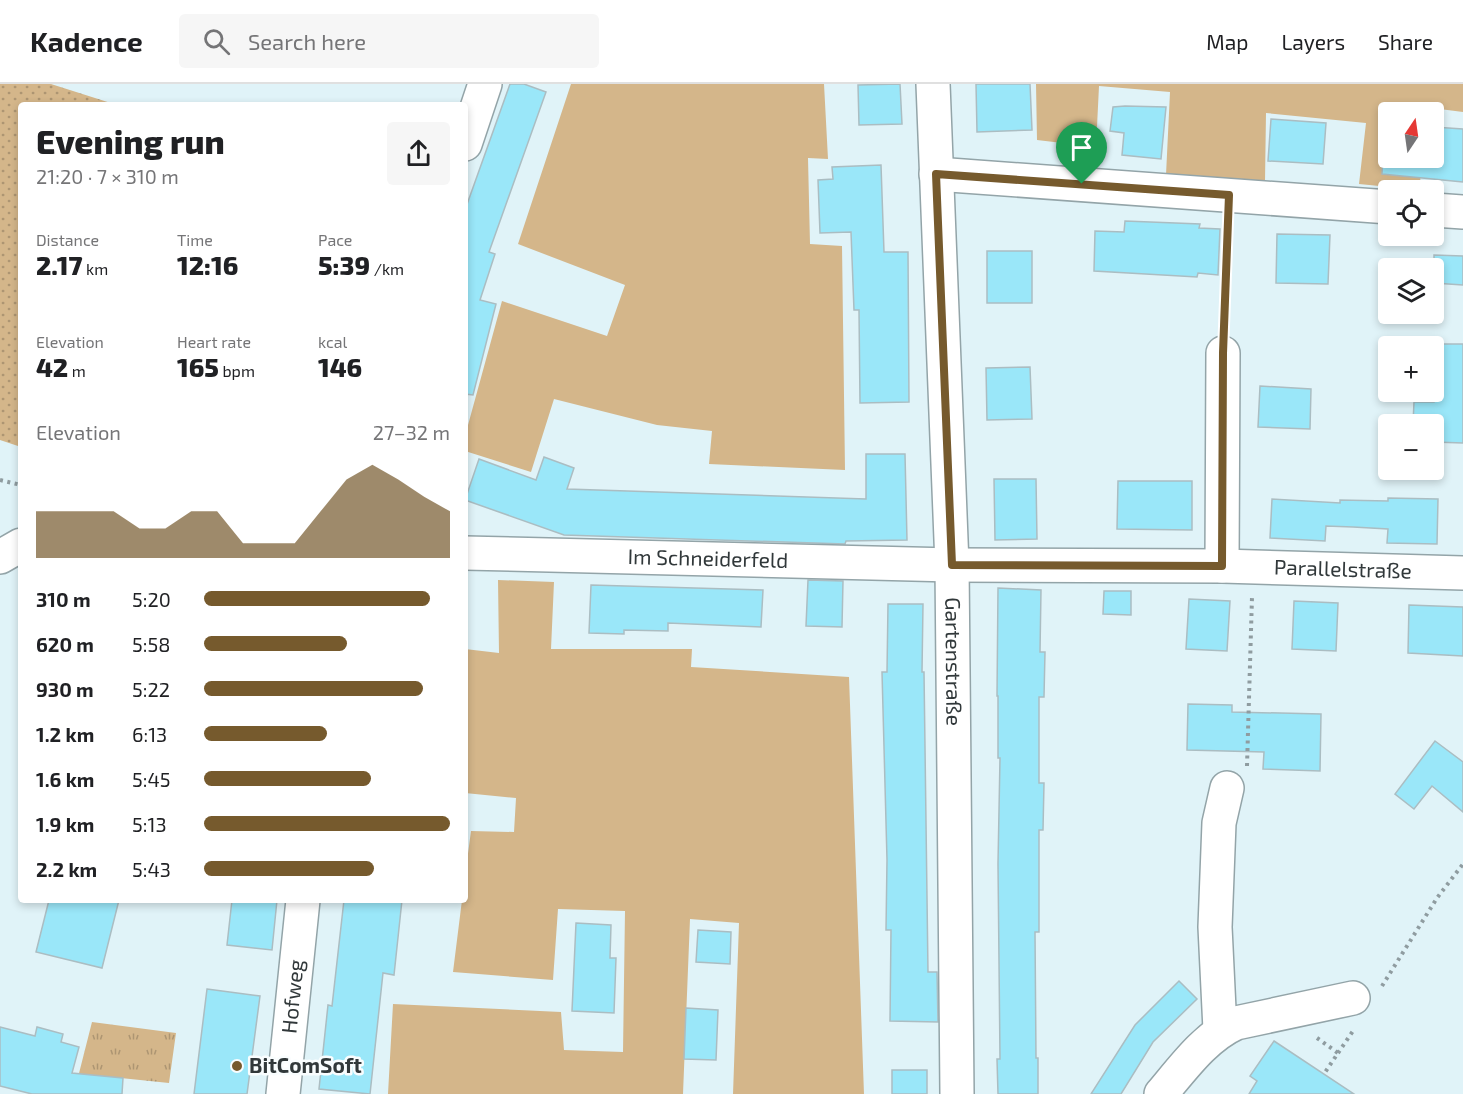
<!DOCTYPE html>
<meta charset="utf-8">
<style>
:root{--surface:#fff;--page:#f6f6f6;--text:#202124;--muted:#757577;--line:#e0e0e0;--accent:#765a2d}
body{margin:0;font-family:"Exo 2",sans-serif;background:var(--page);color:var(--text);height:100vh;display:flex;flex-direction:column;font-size:22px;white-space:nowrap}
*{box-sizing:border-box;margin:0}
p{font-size:20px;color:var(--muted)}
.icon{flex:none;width:33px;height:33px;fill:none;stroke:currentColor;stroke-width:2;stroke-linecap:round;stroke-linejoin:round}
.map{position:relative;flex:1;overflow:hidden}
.panel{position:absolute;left:18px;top:18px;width:450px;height:801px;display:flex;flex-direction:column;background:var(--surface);border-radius:6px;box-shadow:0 3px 9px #0003}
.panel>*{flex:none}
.needle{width:39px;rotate:13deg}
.fabs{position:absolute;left:1378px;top:18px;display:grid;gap:12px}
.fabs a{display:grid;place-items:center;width:66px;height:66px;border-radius:6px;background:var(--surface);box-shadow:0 3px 9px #0003;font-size:30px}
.pin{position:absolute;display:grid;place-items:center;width:51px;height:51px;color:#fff;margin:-62px -26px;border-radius:50% 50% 50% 0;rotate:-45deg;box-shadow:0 0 6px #0007}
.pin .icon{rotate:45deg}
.round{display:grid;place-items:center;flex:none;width:63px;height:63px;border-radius:6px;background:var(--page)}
.headline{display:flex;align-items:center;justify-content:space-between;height:102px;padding:0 18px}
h1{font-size:33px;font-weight:800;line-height:45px}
.stats{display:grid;grid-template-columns:repeat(3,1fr);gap:9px;height:102px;padding:6px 18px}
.stats div{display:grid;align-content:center}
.stats b{font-size:26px;font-weight:800}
.stats small{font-size:16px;font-weight:400}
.stats p{font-size:16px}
.chart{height:168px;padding:12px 18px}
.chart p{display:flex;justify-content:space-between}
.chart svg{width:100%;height:108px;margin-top:6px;fill:var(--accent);opacity:.7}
ul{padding:0 18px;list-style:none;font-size:20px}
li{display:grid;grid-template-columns:96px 72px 1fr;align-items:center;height:45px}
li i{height:15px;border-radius:8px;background:var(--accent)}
header{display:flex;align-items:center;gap:36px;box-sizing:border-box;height:84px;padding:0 30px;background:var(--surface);border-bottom:2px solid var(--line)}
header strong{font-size:28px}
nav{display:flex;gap:33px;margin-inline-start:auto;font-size:21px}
.search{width:420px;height:54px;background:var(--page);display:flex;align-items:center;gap:15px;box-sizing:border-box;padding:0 21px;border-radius:6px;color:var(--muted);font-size:22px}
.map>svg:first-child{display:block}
.grass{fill:url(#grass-dots)}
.park{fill:url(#park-tufts)}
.garden{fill:#d4b68a}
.building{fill:#9ae7f9;stroke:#abbdc2;stroke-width:1.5}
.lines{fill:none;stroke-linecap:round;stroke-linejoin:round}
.minor-casing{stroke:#93a4a8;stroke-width:36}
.path{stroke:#8f9ca0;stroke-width:4;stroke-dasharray:3 4.5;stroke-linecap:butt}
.minor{stroke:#fff;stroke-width:33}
.route-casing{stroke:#fff;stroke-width:12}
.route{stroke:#765a2d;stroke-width:8}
.poi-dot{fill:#765a2d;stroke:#f9fdfe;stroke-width:2}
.labels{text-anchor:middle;stroke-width:5;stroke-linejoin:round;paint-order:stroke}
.street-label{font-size:21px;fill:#31383a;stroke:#f9fdfe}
.poi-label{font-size:21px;font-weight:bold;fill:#31383a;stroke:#f9fdfe;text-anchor:start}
</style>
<header>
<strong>Kadence</strong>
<div class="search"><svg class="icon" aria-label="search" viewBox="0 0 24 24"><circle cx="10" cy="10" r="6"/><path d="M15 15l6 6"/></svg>Search here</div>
<nav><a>Map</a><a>Layers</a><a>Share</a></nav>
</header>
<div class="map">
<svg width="1463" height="1010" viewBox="0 0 1463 1010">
<defs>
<pattern id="grass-dots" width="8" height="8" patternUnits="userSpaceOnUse" patternTransform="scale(1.5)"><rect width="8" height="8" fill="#d4b68a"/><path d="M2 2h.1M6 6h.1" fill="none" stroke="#ad9572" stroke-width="1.8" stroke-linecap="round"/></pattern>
<pattern id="park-tufts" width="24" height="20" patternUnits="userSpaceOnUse" patternTransform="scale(1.5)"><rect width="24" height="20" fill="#d4b68a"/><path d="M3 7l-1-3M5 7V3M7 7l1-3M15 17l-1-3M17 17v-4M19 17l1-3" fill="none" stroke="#ad9572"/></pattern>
</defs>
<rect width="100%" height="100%" fill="#e0f3f8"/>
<!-- grass -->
<polygon class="grass" points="0,0 51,0 117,21 21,21 21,363 0,356"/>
<!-- park -->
<polygon class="park" points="92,938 176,949 169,999 111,993 106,1010 74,1009"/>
<!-- garden -->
<g class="garden">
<polygon points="571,0 824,0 828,75 808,74 810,160 842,162 845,386 709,380 712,347 657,341 554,315 531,388 465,367 465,352 502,217 607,252 625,201 518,160"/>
<polygon points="1036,0 1463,0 1463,28 1424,23 1424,28 1389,28 1389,74 1421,74 1420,106 1359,100 1366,39 1266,29 1265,97 1166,91 1170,8 1099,2 1096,63 1037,56"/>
<polygon points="498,496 554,498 551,565 692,565 691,583 849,593 864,1010 733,1010 739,839 690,835 683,1010 388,1010 393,920 561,928 564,966 623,968 625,827 558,825 553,896 453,888 462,816 465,816 465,792 471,747 514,748 516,714 465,709 465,565 499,569"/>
</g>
<!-- building -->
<g class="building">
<polygon points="510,0 524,0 546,8 489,168 495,170 480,216 496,220 473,311 465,310 465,126"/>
<polygon points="900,0 902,40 859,41 858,1"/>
<polygon points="976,0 1030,0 1032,46 977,48"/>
<polygon points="1125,22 1166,23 1161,75 1122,71 1124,49 1110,47 1113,23"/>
<polygon points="1271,35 1326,39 1323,80 1268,77"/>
<polygon points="1434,43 1463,45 1463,98 1382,90 1383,74 1434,74"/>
<polygon points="881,81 884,168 908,168 909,318 860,319 859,226 854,226 851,148 820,149 818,96 833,95 832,83"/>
<polygon points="1125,137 1200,140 1199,144 1220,145 1218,191 1198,189 1197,193 1094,187 1095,147 1124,148"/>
<polygon points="1277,150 1330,151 1328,200 1276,199"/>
<rect x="987" y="167" width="45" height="52"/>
<polygon points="1434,171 1463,172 1463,201 1434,199"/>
<polygon points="1434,260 1463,260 1463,359 1434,358 1434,340 1413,340 1414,318 1434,318"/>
<polygon points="1030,283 1032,335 987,336 986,284"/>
<polygon points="1260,302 1311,305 1310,345 1258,343"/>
<polygon points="866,370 905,370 907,456 846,457 845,460 564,451 465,416 479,375 536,396 544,373 574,384 567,405 866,415"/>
<polygon points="994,395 1036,395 1037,455 995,456"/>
<polygon points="1118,397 1192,397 1192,446 1117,445"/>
<polygon points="1388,414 1438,415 1437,460 1387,459 1388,445 1353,443 1326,442 1325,457 1270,454 1272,415 1340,419 1340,416 1388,417"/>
<polygon points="808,496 843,497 842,543 806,542"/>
<polygon points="591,501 763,506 761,543 668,539 668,547 624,546 624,550 589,549"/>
<polygon points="998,504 1041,506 1040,568 1045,568 1044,613 1039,613 1039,699 1044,699 1043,746 1039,746 1039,848 1035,848 1036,974 1038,974 1038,1010 998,1010 997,975 1000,975 998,780 1000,674 998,674 998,612 997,612"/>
<polygon points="1104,507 1131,507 1131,531 1103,530"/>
<polygon points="1189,515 1230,517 1227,567 1186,565"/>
<polygon points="1294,517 1338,519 1336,567 1292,565"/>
<polygon points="888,520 923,520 922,588 924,588 928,888 937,888 938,938 890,937 891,846 886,846 887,776 882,588 887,588"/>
<polygon points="1409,521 1463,523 1463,572 1408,569"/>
<polygon points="1188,620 1232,621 1232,628 1321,630 1320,687 1263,685 1264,668 1187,666"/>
<polygon points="1435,657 1463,678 1463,728 1432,702 1414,725 1395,710"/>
<polygon points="49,816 119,816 102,884 36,868"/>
<polygon points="232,816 277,816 272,866 227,861"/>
<polygon points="344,816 402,816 394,891 383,889 370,1010 319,1005 328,921 332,922"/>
<polygon points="576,839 611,841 610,874 616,874 614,929 572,927"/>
<polygon points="698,846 731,848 730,880 696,878"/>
<polygon points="1179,897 1197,915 1153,958 1121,1010 1091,1010 1135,941"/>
<polygon points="207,905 260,912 247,1010 194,1010"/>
<polygon points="686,924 718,926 716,976 684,975"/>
<polygon points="0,943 35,952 37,943 63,950 61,958 79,963 72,989 123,994 122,1010 32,1010 0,1002"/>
<polygon points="1274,957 1354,1010 1249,1010 1257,997 1250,992"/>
<rect x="892" y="986" width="35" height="24"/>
</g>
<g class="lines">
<!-- minor casing -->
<g class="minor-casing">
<g id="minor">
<path id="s1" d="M 933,0 L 952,481 L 957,1010"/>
<polyline points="465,60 485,0"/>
<polyline points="936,90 1389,123"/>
<polyline points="1434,126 1463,128"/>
<path id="s2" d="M 465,469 L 952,481 L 1222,482 L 1463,489"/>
<polyline points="0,473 21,461"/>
<polyline points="1222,482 1223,269"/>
<polyline points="1220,946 1215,843 1219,739 1227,704"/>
<path id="s3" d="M 283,1010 L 303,816"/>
<path d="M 1161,1010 C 1183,984 1205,953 1236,939 L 1353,914"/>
</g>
</g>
<!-- path -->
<g class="path">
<polyline points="1224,238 1228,141"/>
<polyline points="0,396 21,401"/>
<polyline points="1247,682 1252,513"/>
<polyline points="1382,902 1437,814 1463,780"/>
<polyline points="1317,954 1338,969 1324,990"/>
<polyline points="1338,969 1353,947"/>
</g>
<!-- minor -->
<use href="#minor" class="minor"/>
</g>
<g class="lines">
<!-- route casing -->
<g class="route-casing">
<polygon id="route" points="936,90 1229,111 1223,269 1222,482 952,481"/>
</g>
<!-- route -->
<use href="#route" class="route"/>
</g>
<!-- markers -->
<circle class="poi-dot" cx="237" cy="982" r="6"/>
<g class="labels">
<!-- street labels -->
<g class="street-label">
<text dy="7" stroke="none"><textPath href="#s2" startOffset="243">Im Schneiderfeld</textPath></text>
<text dy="7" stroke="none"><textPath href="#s2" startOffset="878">Parallelstraße</textPath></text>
<text dy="7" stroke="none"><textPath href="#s1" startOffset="578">Gartenstraße</textPath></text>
<text dy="7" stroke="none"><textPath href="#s3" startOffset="98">Hofweg</textPath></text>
</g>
<!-- poi labels -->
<g class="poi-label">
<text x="249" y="989">BitComSoft</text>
</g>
</g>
</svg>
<div class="fabs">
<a><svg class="needle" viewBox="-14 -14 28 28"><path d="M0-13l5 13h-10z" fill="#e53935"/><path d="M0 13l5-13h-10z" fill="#757577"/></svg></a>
<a><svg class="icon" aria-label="locate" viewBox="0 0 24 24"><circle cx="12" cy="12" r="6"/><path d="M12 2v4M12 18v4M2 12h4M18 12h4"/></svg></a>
<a><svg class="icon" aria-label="layers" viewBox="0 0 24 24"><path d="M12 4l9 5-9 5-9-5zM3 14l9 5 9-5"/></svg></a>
<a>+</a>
<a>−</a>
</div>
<div class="pin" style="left:1082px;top:100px;background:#1e9e55"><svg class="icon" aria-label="arrive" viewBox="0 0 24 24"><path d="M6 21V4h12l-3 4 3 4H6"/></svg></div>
<section class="panel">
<div class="headline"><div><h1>Evening run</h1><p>21:20 · 7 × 310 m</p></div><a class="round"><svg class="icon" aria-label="share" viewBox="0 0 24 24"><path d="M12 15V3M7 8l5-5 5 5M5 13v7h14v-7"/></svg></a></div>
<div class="stats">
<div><p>Distance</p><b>2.17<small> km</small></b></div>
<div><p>Time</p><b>12:16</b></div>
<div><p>Pace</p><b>5:39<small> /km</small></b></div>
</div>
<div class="stats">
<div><p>Elevation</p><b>42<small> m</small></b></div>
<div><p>Heart rate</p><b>165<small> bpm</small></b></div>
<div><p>kcal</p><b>146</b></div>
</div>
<div class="chart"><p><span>Elevation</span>27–32 m</p>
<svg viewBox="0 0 160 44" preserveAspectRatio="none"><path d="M0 44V25L10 25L20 25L30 25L40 32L50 32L60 25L70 25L80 38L90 38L100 38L110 25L120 12L130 6L140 12L150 19L160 25V44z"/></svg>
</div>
<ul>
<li><b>310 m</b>5:20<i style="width:92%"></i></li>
<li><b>620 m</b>5:58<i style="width:58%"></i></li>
<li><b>930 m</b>5:22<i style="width:89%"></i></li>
<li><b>1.2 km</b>6:13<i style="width:50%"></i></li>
<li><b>1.6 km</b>5:45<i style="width:68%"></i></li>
<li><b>1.9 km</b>5:13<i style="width:100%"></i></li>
<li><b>2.2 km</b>5:43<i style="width:69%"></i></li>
</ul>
</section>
</div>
